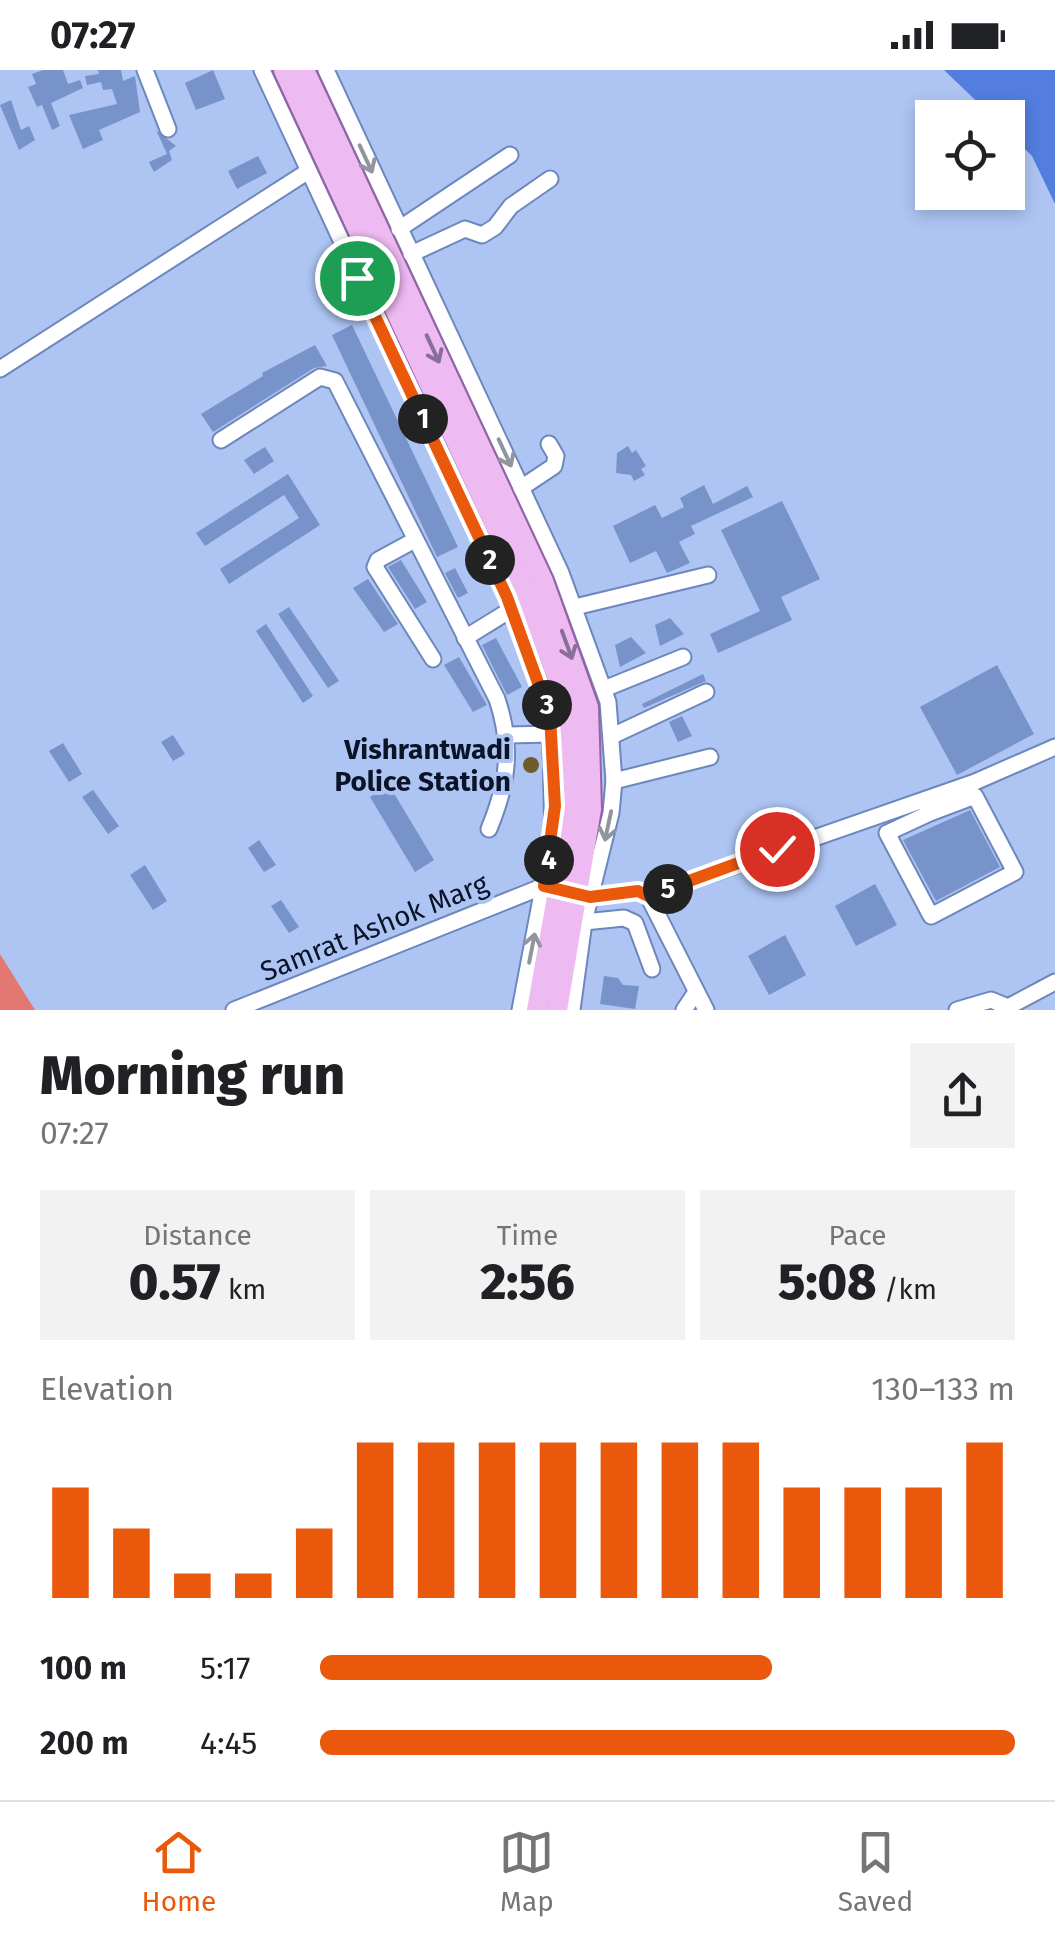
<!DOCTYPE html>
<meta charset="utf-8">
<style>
:root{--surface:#fff;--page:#f2f2f2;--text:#202124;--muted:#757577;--line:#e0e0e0;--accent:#ea580c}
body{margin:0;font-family:"Fira Sans",sans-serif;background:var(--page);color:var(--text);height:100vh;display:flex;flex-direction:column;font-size:38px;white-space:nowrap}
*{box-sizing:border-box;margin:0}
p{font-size:32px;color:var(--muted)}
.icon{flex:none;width:55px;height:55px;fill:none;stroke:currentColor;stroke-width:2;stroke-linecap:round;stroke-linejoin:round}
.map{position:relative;height:940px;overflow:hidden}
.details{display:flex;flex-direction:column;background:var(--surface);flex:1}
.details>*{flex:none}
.tools{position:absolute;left:915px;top:30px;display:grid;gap:20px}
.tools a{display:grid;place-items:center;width:110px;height:110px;border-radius:0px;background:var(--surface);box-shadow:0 5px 15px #0003;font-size:50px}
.pin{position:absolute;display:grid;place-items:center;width:85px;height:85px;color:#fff;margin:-42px;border:5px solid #fff;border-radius:50%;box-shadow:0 2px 10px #0007}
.km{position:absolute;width:50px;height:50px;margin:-25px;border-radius:50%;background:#222;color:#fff;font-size:28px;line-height:50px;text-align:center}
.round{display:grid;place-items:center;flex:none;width:105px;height:105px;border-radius:0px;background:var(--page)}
.headline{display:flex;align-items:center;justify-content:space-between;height:170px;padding:0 40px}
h1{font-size:55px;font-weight:800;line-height:75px}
.figures{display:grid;grid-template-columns:repeat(3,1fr);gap:15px;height:170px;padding:10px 40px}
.figures div{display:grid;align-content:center;border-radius:0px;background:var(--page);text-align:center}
.figures b{font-size:50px;font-weight:800}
.figures small{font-size:28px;font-weight:400}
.figures p{font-size:28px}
.chart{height:280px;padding:20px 40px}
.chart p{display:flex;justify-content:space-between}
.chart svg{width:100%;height:180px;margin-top:10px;stroke:var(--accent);stroke-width:6}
ul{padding:0 40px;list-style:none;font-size:32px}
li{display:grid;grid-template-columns:160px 120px 1fr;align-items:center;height:75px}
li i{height:25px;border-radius:12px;background:var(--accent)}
.status{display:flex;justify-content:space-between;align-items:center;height:70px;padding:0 50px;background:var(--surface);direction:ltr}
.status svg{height:28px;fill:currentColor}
.tab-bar{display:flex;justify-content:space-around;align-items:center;height:140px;border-top:2px solid var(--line);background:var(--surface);font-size:28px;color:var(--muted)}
.tab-bar a{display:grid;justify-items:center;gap:5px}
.tab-bar .current{color:var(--accent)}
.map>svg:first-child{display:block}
.green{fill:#e37873}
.water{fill:#537edf}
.building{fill:#7793ca}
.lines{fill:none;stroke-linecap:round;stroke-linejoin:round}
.minor-casing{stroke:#6d87be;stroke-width:19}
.major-casing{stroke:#9662a5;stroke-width:24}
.minor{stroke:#fff;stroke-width:15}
.major{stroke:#eebaf2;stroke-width:20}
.oneway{stroke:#91959e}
.oneway2{stroke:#876f97}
.route-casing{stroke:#fff;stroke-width:20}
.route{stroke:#ea580c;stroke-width:12}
.poi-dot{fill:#725b2b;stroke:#aec5f4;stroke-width:4}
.labels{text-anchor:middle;stroke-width:8;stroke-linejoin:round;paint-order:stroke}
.poi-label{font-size:28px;font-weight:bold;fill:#0a1328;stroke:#aec5f4;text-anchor:end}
.street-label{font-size:28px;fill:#0a1328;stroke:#aec5f4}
</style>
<div class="status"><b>07:27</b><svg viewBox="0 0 49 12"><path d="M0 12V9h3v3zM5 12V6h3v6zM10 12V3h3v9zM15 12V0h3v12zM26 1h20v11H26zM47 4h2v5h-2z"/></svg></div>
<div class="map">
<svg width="1055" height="940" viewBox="0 0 1055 940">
<rect width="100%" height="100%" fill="#aec5f4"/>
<!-- green -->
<polygon class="green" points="0,884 35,940 0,940"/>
<!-- water -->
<polygon class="water" points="944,0 1055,0 1055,134 1032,86 1008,62 1008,48 993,47"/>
<!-- building -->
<g class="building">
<polygon points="43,0 63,0 68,14 80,10 83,18 51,33 60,56 52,60 42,35 37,37 28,17 36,14 32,4"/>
<polygon points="98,0 121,0 123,11 135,6 140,42 99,60 103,70 83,79 69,45 117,34 112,19 103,20 101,12 87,15 85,6 99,4"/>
<polygon points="213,0 225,29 196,40 185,13"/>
<polygon points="11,30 21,60 29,56 35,70 19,80 0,35"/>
<polygon points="156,60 176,76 169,81 172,90 154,102 149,92 167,84"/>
<polygon points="258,86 267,103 237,119 228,101"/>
<polygon points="352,255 458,477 437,487 332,265"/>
<polygon points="315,275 327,296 314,298 213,362 201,344 263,306 262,303"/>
<polygon points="628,376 632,383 636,380 646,396 641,399 645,405 634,411 631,405 616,403 617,383"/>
<polygon points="265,377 274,391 254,404 244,390"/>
<polygon points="288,404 320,455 229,514 220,499 299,448 284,425 205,476 196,463"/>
<polygon points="704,415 713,434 747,416 753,427 691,456 695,464 679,472 690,493 667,503 656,481 630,493 613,456 655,435 662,448 684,437 680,428"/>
<polygon points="782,431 820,509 781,527 792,550 718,583 710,564 760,541 721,460"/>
<polygon points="401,490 427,532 415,539 388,497"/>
<polygon points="455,498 468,523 458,528 445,503"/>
<polygon points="368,509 398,554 384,562 353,518"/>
<polygon points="289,537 339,611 328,618 278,544"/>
<polygon points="670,548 684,564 660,576 655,555"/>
<polygon points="266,554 313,626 303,633 256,561"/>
<polygon points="631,567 646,583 620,597 615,575"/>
<polygon points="496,568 522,617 507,625 482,575"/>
<polygon points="459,587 487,635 473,642 444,595"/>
<polygon points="997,595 1034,664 957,705 920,637"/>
<polygon points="703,604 706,611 644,638 642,634"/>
<polygon points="682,646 692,666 678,672 669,652"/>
<polygon points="173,665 185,684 173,691 161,672"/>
<polygon points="63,673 82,704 69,712 49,681"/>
<polygon points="389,715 434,790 415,802 370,727"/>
<polygon points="93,720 119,756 108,764 82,727"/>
<polygon points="970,740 1000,797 936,831 903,770"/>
<polygon points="259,770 276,795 264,802 248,778"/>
<polygon points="145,795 167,831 153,840 130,805"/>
<polygon points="875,814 897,855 856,876 835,836"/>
<polygon points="281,830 299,857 289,863 271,836"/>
<polygon points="785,865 806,905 769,925 748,886"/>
<polygon points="604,906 618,908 623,915 639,916 635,939 600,934"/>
</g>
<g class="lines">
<!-- minor casing -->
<g class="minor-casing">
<g id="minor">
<polyline points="145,0 168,59"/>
<polyline points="262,0 507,527 550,646 553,765 520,940"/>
<polyline points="326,0 561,503 608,632 614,711 611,743 584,852 572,940"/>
<polyline points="399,159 510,85"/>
<polyline points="411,184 465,159 482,165 495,157 511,136 550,109"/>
<polyline points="0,299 307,102"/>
<path d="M 221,370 L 320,307 L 335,311 L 497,629 C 513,677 508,713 489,759"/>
<polyline points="521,418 554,396 556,386 549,374"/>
<polyline points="413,471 378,490 375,497 433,589"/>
<polyline points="575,537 708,505"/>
<polyline points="465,568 512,539"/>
<polyline points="604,619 683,587"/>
<polyline points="507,665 552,664"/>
<polyline points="612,666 706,622"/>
<polyline points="614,711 710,687"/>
<polyline points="925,730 930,743 975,726 1015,802 931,846 887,763 930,743"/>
<polyline points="648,826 975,712 1055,677"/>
<polyline points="590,827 638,821 648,826 706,940"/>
<polyline points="584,852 624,848 635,853 652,899"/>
<polyline points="234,940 544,816 552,817"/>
<polyline points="684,940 696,922"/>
<polyline points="957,940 991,930 1008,937 1055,912"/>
</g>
</g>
<!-- major casing -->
<g class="major-casing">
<g id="major">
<polyline points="284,0 525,519 570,641 573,737 537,940"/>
<polyline points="304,0 543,511 588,637 591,739 557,940"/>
</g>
</g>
<!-- minor -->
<use href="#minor" class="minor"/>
<!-- major -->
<use href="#major" class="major"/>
</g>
<!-- one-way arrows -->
<defs><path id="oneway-shaft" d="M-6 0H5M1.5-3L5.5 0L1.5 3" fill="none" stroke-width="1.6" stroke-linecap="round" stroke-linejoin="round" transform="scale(2.5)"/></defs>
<g class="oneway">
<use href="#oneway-shaft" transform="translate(366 89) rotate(65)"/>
<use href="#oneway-shaft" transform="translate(505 383) rotate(65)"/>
<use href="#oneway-shaft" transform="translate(608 756) rotate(102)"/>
<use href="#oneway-shaft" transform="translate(532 878) rotate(-79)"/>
</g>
<g class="oneway2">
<use href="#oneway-shaft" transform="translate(433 279) rotate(65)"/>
<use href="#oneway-shaft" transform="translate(567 575) rotate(70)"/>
</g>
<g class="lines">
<!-- route casing -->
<g class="route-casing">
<polyline id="route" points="357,208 507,527 550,646 555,736 544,816 590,827 638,821 648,826 777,779"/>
</g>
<!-- route -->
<use href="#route" class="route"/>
</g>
<!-- markers -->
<circle class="poi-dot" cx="531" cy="695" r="10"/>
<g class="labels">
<!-- poi labels -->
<g class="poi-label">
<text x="511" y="689">Vishrantwadi<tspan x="511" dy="32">Police Station</tspan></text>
</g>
<!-- street labels -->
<g class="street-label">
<text transform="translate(374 857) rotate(-22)" y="10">Samrat Ashok Marg</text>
</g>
</g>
</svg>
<div class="tools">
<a><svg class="icon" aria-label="locate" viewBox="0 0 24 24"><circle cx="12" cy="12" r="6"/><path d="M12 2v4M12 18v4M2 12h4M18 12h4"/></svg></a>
</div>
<div class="pin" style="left:357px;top:208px;background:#1e9e55"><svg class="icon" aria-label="arrive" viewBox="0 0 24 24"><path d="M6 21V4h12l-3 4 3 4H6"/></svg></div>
<div class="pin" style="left:777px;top:779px;background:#d93025"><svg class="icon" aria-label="check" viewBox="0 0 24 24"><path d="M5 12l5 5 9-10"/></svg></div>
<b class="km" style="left:423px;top:349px">1</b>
<b class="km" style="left:490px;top:490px">2</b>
<b class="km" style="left:547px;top:635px">3</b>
<b class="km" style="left:549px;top:790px">4</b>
<b class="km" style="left:668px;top:819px">5</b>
</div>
<section class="details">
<div class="headline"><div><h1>Morning run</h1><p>07:27</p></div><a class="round"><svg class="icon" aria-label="share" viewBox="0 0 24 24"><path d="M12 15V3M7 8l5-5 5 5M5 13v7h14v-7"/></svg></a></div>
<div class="figures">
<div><p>Distance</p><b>0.57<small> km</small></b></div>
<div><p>Time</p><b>2:56</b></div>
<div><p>Pace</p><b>5:08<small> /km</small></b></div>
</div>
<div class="chart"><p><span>Elevation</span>130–133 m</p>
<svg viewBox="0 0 160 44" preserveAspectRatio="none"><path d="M5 44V17M15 44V27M25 44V38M35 44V38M45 44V27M55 44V6M65 44V6M75 44V6M85 44V6M95 44V6M105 44V6M115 44V6M125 44V17M135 44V17M145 44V17M155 44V6"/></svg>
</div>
<ul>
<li><b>100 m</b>5:17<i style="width:65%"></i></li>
<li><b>200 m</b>4:45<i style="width:100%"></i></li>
</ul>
</section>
<nav class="tab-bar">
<a class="current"><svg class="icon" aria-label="home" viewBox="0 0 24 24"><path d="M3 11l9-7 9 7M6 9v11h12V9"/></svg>Home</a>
<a><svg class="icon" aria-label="map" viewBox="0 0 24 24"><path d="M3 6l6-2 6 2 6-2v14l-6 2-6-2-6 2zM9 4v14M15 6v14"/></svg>Map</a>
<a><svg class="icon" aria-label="saved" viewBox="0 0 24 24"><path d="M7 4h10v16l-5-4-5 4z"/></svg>Saved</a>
</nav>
